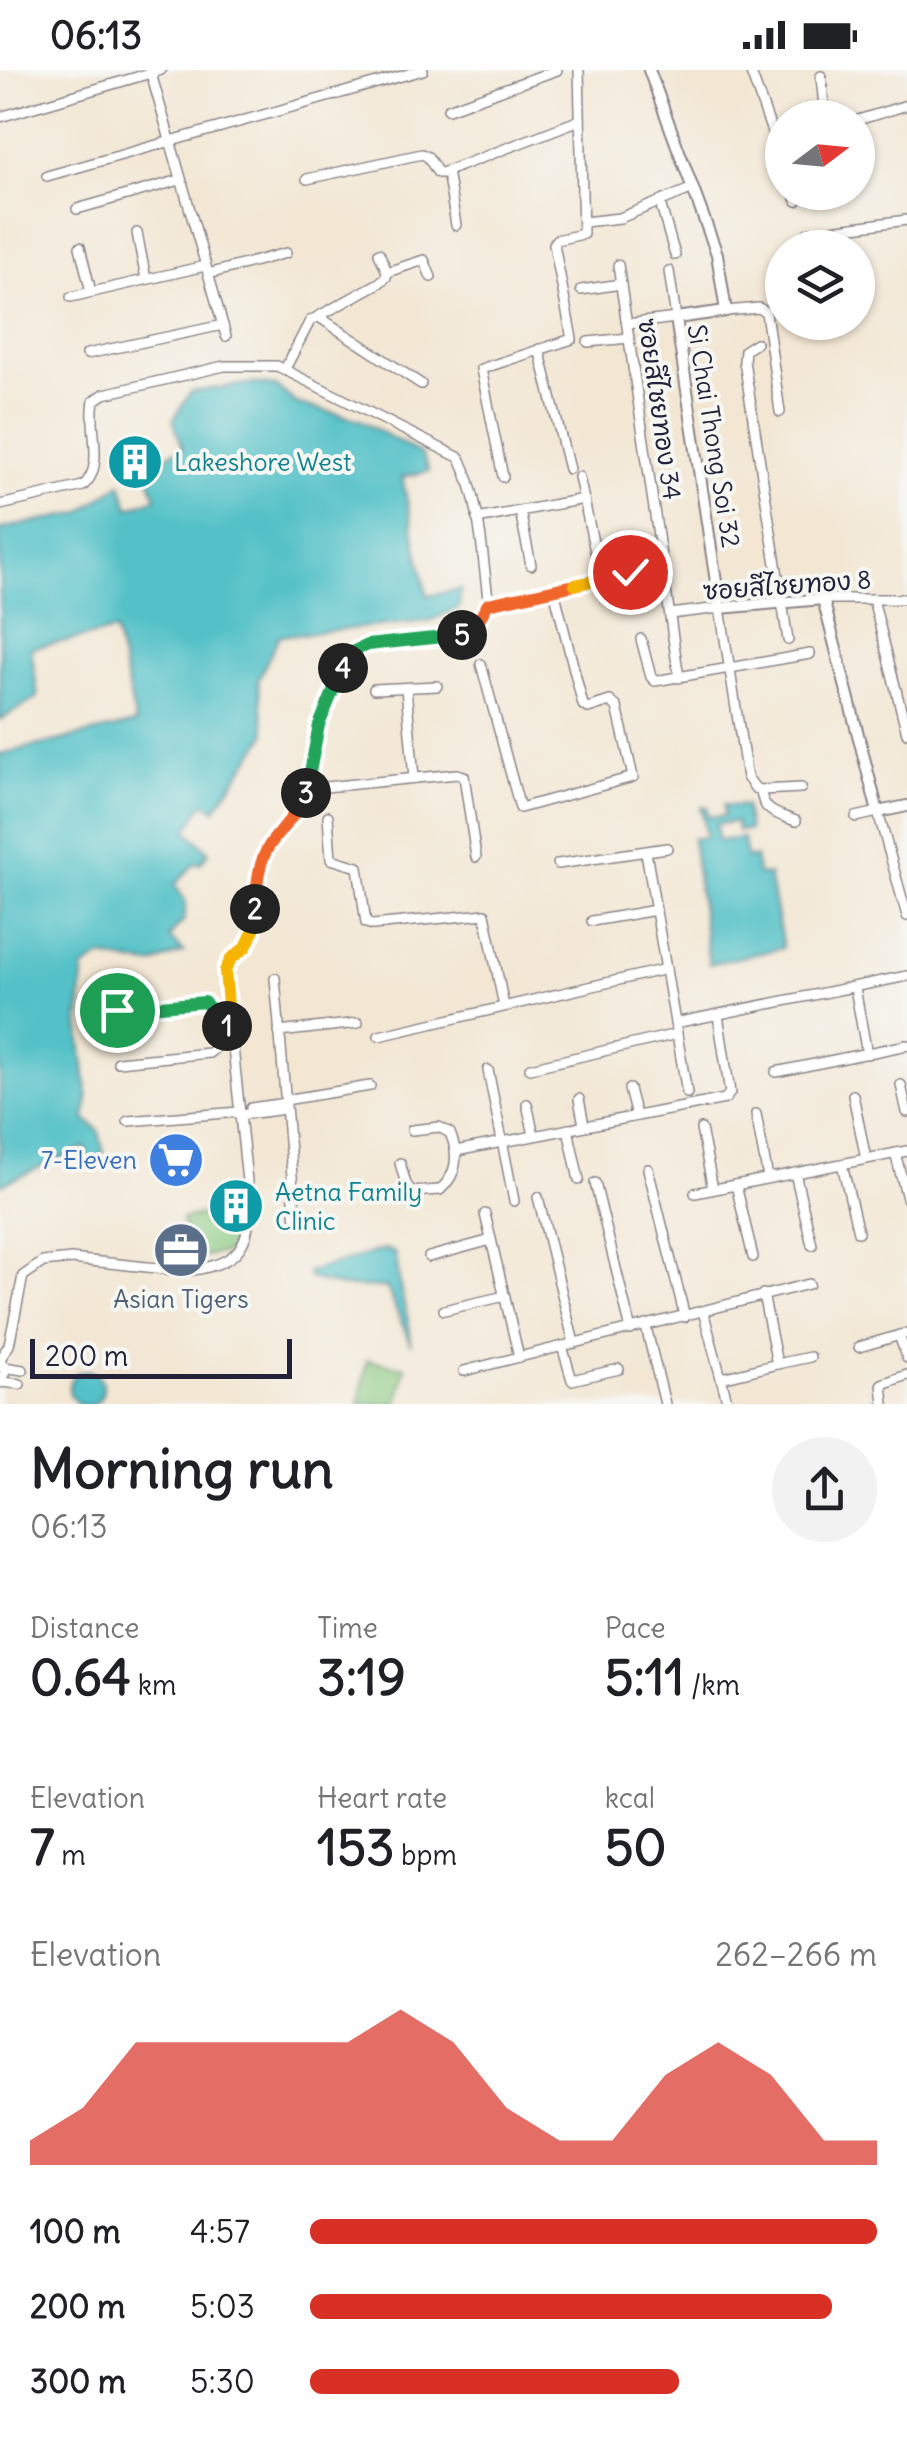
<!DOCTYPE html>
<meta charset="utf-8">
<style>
:root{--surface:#fff;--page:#f2f2f2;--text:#202124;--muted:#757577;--accent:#d93025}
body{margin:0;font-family:Delius,"Playpen Sans Thai",sans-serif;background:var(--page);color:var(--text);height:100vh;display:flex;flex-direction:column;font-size:38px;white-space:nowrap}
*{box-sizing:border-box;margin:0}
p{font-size:32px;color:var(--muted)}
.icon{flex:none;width:55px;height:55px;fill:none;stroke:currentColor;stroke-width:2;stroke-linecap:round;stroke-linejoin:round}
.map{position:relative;height:1334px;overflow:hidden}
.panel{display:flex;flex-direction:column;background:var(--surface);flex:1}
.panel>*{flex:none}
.needle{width:65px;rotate:74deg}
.fabs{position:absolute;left:765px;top:30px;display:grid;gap:20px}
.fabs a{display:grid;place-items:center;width:110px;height:110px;border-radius:50%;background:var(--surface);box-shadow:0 2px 8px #0004;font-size:50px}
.scale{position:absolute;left:30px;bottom:25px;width:262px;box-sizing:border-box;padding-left:10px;border:5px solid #22223b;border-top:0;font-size:28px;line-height:35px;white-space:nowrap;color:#22223b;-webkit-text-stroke:8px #f6f6f2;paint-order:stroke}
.pin{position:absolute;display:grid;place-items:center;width:85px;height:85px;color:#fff;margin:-42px;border:5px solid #fff;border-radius:50%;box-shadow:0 2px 10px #0007}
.km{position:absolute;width:50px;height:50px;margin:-25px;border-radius:50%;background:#222;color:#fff;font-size:28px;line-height:50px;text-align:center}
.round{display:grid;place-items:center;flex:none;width:105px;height:105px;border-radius:52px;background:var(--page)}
.head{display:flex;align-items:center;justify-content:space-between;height:170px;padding:0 30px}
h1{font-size:55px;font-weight:700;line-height:75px}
.stats{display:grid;grid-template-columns:repeat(3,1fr);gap:15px;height:170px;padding:10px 30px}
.stats div{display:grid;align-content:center}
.stats b{font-size:50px;font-weight:700}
.stats small{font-size:28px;font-weight:400}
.stats p{font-size:28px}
.chart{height:280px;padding:20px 30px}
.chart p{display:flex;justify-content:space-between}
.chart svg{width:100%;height:180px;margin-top:10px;fill:var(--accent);opacity:.7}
ul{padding:0 30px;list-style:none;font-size:32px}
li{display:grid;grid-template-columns:160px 120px 1fr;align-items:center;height:75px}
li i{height:25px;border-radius:12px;background:var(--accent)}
.status{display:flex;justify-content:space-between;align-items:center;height:70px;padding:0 50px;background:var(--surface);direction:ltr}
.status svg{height:28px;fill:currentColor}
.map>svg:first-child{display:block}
.green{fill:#8ac980;stroke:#56765e;stroke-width:2.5}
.water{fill:#53c1c7;stroke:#3a7281;stroke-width:2.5}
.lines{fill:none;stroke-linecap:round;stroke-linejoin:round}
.minor-casing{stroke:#8a8488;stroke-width:12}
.tertiary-casing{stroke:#8a8488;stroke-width:14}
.minor{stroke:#fff;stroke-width:9}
.tertiary{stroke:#fff;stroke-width:10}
.split-1-casing{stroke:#fff;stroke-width:20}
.split-2-casing{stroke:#fff;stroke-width:20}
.split-3-casing{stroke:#fff;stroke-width:20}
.split-4-casing{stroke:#fff;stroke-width:20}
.split-5-casing{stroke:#fff;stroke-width:20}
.split-6-casing{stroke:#fff;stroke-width:20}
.split-7-casing{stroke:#fff;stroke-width:20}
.split-1{stroke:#22a559;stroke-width:12}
.split-2{stroke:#f5b400;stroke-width:12}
.split-3{stroke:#f0652b;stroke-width:12}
.split-4{stroke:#22a559;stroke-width:12}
.split-5{stroke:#22a559;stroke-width:12}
.split-6{stroke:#f0652b;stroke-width:12}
.split-7{stroke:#f5b400;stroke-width:12}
.labels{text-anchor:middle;stroke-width:8;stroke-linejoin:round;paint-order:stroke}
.street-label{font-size:25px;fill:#22223b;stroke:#f6f6f2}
.culture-label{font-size:25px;fill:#0d838f;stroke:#f6f6f2;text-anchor:start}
.shop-label{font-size:25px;fill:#366cbe;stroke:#f6f6f2;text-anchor:end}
.service-label{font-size:25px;fill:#4e5e75;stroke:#f6f6f2}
</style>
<div class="status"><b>06:13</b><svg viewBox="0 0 49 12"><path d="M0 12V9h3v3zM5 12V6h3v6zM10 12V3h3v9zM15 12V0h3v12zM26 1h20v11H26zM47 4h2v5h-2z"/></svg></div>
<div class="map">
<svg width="907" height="1334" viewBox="0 0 907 1334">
<rect width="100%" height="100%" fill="#f6f6f2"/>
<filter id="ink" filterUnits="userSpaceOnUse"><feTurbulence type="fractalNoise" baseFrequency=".01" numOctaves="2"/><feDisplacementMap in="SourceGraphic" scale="20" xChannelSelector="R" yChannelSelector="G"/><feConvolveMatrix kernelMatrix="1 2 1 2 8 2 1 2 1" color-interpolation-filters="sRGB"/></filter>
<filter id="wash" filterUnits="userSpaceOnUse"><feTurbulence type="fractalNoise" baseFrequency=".0048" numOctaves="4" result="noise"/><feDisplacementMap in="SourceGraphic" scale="40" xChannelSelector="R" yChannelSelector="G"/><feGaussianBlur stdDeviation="2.25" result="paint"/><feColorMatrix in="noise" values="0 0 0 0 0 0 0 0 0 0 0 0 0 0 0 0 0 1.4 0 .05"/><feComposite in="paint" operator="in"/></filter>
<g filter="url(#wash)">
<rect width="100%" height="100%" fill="#f3e7d4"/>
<!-- green -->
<g class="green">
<polygon points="227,1139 236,1180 191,1189 182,1149"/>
<polygon points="367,1290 405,1297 398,1334 359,1334"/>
</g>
<!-- water -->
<g class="water">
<polygon points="253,313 276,316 296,333 360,350 422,385 429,401 402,407 427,526 461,519 459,538 429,551 279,566 258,610 266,665 215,739 204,733 187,760 209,782 200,794 196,792 175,815 186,832 184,850 169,867 184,882 151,895 102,887 84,898 79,952 88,1031 85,1049 99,1061 104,1084 88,1089 85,1077 0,1115 0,684 136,653 115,561 31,578 38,627 0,650 0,459 80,443 121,413 129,438 156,428 149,407 162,399 164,386 183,378 173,350 191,322"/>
<polygon points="724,735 745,736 749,760 737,761 736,752 716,754 718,771 743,768 746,788 755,787 758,804 769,805 783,878 709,894 692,769 706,767 701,737 707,737 708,747 724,746"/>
<path d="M 385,1179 L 395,1183 C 398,1194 398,1205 400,1216 C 403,1237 411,1251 411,1275 L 387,1218 L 342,1217 L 310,1209 L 308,1202 Z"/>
<circle cx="86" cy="1318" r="17"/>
</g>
</g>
<g filter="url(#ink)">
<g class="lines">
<!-- minor casing -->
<g class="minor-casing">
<g id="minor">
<polyline points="150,0 226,266"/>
<polyline points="750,0 782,90"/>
<polyline points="821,6 825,48"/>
<polyline points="448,39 557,0"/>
<polyline points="0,47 161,0"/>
<polyline points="858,50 907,35"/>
<polyline points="447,101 456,155"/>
<polyline points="47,106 423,0"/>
<polyline points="307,109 422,84 428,87 438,103 442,103 580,50"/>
<polyline points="794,122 797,131"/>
<polyline points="660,133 675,185"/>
<polyline points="77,139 180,110"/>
<polyline points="584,152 620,148 693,118"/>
<polyline points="137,163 146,209"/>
<polyline points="808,163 907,150"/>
<polyline points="80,177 91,222"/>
<polyline points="379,183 387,202"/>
<polyline points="618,195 679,608"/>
<polyline points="208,204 286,183"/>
<polyline points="581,220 621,214"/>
<polyline points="71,227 205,196"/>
<polyline points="726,241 759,238 766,242 780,342"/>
<polyline points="319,247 421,314"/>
<polyline points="627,254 676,248 669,201"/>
<polyline points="588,272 629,268"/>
<polyline points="756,273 745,280 744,291 788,570"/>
<polyline points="539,279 569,399"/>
<polyline points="87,284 223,255"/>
<polyline points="285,299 310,251 379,213 386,207 387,202 424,190 431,207"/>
<polyline points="503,407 481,299 572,269 554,174 556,170 583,164 579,0"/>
<polyline points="579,407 596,486"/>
<path d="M 0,435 L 83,416 C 106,396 88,358 94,331 L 104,324 L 224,296 L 277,296 L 460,388 C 481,432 482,487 489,535 L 469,564 L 367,575 L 351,582 L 319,655 L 309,714 L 302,733 L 269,776 L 259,798 L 254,860 L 246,877 L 231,889 L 225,901 L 249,1130 C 252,1179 234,1196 185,1201 L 71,1189 L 43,1192 L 23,1206 L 9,1275 L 0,1289"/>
<polyline points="520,441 531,495"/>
<polyline points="477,449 584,429"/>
<polyline points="629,503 634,496 662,490"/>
<polyline points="823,529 907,529"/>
<polyline points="873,529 907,663"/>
<polyline points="489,535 629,503 636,505 663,500"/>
<polyline points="670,544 720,538 747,707 755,718 761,720 801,718"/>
<polyline points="641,569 651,607 655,611 810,584"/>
<polyline points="481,594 520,738 633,707 617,637 610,631 588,638 583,635 554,520"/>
<polyline points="406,618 414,708"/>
<polyline points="374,619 437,616"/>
<polyline points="309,714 325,717 457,704 464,706 476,787"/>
<path d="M 761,720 C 762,742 777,744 796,751"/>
<polyline points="328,746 331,789 358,797 366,853 373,855 485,844 504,936"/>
<polyline points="856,747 878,742 907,846"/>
<polyline points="646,782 687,1023"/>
<polyline points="558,794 667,778"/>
<polyline points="592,851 656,840"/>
<polyline points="275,908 296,1152"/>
<polyline points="855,918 867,984"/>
<polyline points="117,940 205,933 210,938 214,979 209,983 118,992"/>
<polyline points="675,953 907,906"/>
<polyline points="279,962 358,953"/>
<polyline points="379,966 666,899"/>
<polyline points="530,998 677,964"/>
<polyline points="488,1000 514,1131"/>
<polyline points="776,1002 907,975"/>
<polyline points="901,1015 907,1042"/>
<polyline points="629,1019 636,1046"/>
<polyline points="853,1025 866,1089"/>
<polyline points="579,1029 584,1055"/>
<polyline points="285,1030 370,1016"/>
<polyline points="527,1034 534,1065"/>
<polyline points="251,1038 286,1033"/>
<polyline points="756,1044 768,1108"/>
<polyline points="239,1045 286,1039"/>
<polyline points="128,1051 239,1042"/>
<polyline points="568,1059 579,1110"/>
<polyline points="701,1059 713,1119"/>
<polyline points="456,1081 725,1029 730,1023 718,945"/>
<polyline points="895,1083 907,1128"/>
<path d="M 400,1093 L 406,1114 L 412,1122 L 440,1120 C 458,1104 459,1084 450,1063 L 439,1057 L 412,1060"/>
<polyline points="842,1094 858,1162"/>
<polyline points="648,1099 685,1247"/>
<polyline points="795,1103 812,1175"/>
<polyline points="595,1113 631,1260"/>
<polyline points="736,1115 753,1187"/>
<polyline points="695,1123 907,1081"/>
<polyline points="538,1127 574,1273"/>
<polyline points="485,1144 519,1287"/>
<polyline points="429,1187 491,1170"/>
<polyline points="444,1240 505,1226"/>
<polyline points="703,1241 728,1334"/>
<polyline points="646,1257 665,1334"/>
<polyline points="899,1265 907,1288"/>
<polyline points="562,1276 572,1310 619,1299"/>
<polyline points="859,1277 907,1263"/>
<polyline points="0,1290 5,1302 0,1313"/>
<polyline points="777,1294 810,1287"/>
<polyline points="4,1297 23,1300"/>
<polyline points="464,1301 809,1214"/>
<polyline points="722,1308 777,1294 763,1224"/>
<polyline points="1,1312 20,1314"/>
<polyline points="884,1334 882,1314 907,1305"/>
</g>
</g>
<!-- tertiary casing -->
<g class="tertiary-casing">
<polyline id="tertiary" points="649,0 717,184 726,241 676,248 720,538 823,529 878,742 907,736"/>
</g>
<!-- minor -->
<use href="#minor" class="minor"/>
<!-- tertiary -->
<use href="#tertiary" class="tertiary"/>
</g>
</g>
<g class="lines" filter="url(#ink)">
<!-- split-1 casing -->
<g class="split-1-casing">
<polyline id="split-1" points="117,940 204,932 210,938 212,958 227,956"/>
</g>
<!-- split-2 casing -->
<g class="split-2-casing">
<polyline id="split-2" points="227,956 230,956 225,901 231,889 246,877 254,860 255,839"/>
</g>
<!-- split-3 casing -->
<g class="split-3-casing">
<path id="split-3" d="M 255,839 C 257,818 257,795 269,776 C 281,758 298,744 306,723"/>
</g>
<!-- split-4 casing -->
<g class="split-4-casing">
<polyline id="split-4" points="306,723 319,655 343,598"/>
</g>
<!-- split-5 casing -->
<g class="split-5-casing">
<polyline id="split-5" points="343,598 352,582 367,575 462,565"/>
</g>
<!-- split-6 casing -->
<g class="split-6-casing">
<polyline id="split-6" points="462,565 474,558 488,534 575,515"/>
</g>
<!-- split-7 casing -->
<g class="split-7-casing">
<polyline id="split-7" points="575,515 630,502"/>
</g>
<!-- split-1 -->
<use href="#split-1" class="split-1"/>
<!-- split-2 -->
<use href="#split-2" class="split-2"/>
<!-- split-3 -->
<use href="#split-3" class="split-3"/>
<!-- split-4 -->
<use href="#split-4" class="split-4"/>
<!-- split-5 -->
<use href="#split-5" class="split-5"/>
<!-- split-6 -->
<use href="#split-6" class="split-6"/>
<!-- split-7 -->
<use href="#split-7" class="split-7"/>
</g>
<!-- icons -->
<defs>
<g id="building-disc" transform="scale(2.875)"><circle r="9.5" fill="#0f9aa8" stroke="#f6f6f2"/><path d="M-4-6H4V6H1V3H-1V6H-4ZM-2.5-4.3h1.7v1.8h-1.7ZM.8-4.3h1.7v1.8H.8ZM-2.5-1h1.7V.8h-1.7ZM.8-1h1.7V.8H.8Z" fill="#fff"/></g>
<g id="supermarket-disc" transform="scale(2.875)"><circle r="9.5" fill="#3f7fe0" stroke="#f6f6f2"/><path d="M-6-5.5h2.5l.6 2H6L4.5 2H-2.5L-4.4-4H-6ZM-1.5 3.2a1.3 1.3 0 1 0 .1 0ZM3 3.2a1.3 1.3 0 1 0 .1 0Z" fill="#fff"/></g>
<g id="office-disc" transform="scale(2.875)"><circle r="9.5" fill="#5c6f8a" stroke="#f6f6f2"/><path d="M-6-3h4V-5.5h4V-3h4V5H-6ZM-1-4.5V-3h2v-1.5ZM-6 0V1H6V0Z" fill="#fff"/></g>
</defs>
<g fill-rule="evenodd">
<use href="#building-disc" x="135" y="392"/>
<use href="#supermarket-disc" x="176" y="1090"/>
<use href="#building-disc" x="236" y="1136"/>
<use href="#office-disc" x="181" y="1180"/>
</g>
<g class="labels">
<!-- street labels -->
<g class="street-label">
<text transform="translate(660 339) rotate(82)" y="9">ซอยสีไชยทอง 34</text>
<text transform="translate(714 366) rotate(81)" y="9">Si Chai Thong Soi 32</text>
<text transform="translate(787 515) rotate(-4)" y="9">ซอยสีไชยทอง 8</text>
</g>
<!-- culture labels -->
<g class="culture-label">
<text x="174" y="401">Lakeshore West</text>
<text x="275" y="1131">Aetna Family<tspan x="275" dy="29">Clinic</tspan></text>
</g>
<!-- shop labels -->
<g class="shop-label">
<text x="137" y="1099">7-Eleven</text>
</g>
<!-- service labels -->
<g class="service-label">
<text x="181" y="1238">Asian Tigers</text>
</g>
</g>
</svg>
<div class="fabs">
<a><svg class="needle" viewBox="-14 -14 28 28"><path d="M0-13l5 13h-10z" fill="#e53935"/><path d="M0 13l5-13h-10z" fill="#757577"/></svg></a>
<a><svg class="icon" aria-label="layers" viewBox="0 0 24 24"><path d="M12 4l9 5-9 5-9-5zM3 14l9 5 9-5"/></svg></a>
</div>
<div class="scale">200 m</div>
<div class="pin" style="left:117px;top:940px;background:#1e9e55"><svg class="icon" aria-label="arrive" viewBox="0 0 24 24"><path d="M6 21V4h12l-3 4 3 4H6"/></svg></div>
<div class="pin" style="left:630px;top:502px;background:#d93025"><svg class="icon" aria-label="check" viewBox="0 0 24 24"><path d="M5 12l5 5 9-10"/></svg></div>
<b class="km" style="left:227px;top:956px">1</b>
<b class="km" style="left:255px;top:839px">2</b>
<b class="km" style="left:306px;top:723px">3</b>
<b class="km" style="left:343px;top:598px">4</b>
<b class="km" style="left:462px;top:565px">5</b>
</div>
<section class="panel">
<div class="head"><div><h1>Morning run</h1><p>06:13</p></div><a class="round"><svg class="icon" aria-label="share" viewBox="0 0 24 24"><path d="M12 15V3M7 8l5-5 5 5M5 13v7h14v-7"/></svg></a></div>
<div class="stats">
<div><p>Distance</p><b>0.64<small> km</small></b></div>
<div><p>Time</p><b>3:19</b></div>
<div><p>Pace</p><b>5:11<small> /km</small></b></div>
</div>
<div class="stats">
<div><p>Elevation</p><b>7<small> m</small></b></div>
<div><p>Heart rate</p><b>153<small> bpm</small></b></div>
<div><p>kcal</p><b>50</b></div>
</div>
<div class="chart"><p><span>Elevation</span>262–266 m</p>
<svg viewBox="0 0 160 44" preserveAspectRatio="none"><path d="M0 44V38L10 30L20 14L30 14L40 14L50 14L60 14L70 6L80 14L90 30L100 38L110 38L120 22L130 14L140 22L150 38L160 38V44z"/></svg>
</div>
<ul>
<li><b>100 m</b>4:57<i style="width:100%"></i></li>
<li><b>200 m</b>5:03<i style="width:92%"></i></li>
<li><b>300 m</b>5:30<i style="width:65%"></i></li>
</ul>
</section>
